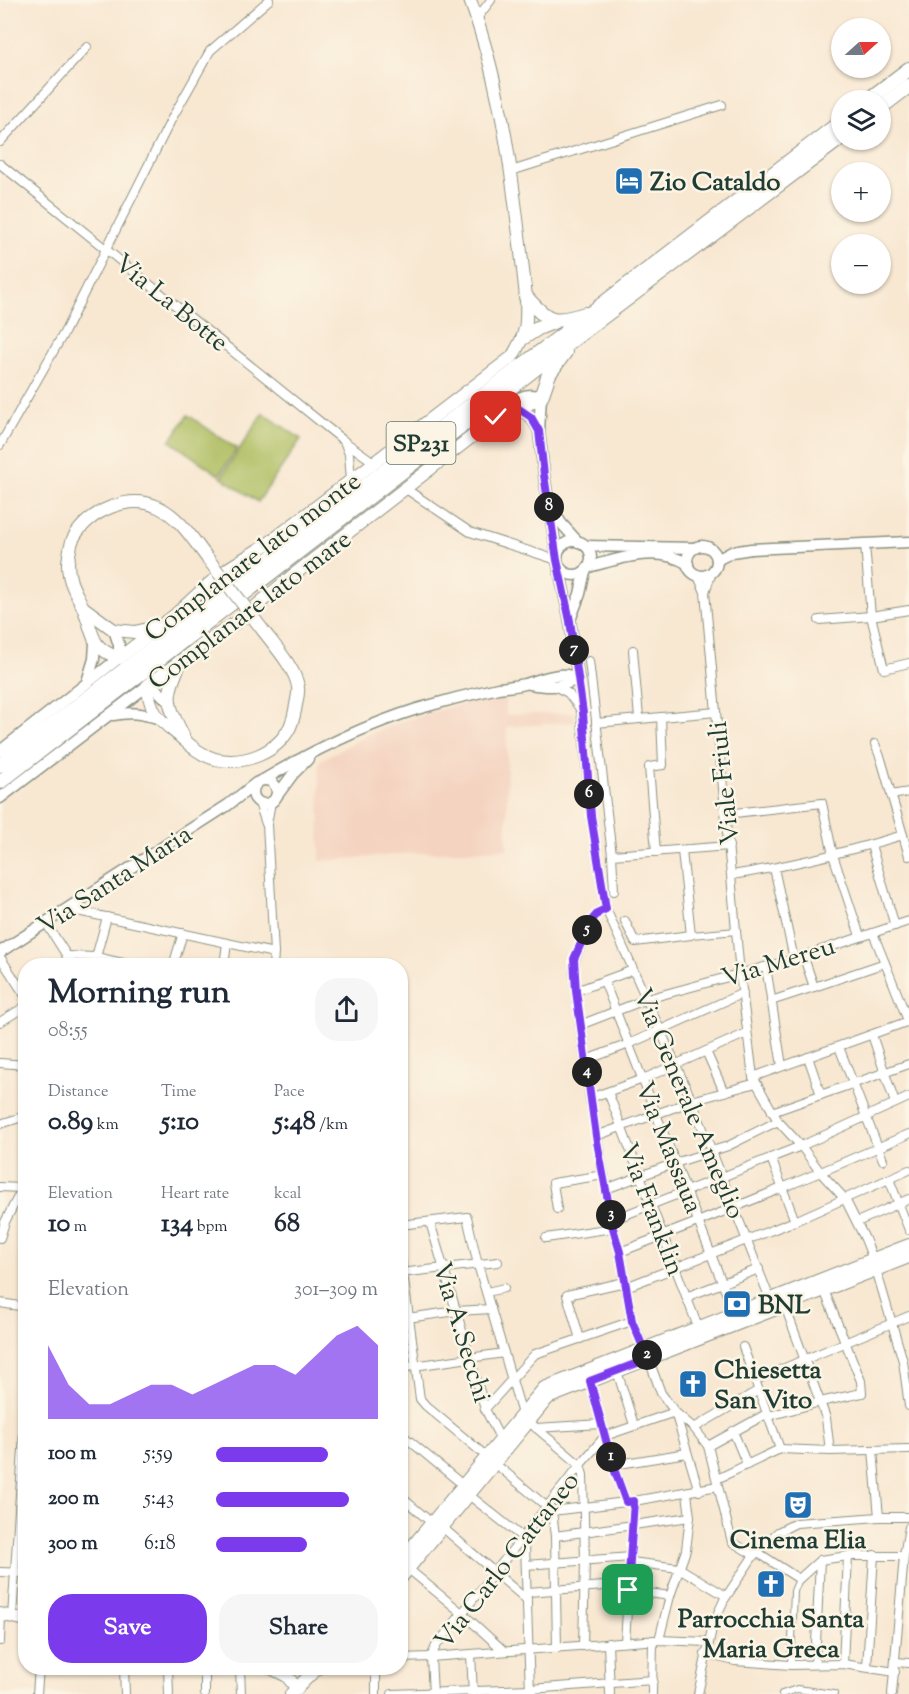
<!DOCTYPE html>
<meta charset="utf-8">
<style>
:root{--surface:#fff;--page:#f6f6f7;--text:#1f2937;--muted:#747a83;--accent:#7c3aed}
body{margin:0;font-family:"Sorts Mill Goudy",serif;background:var(--page);color:var(--text);height:100vh;display:flex;flex-direction:column;font-size:22px;white-space:nowrap}
*{box-sizing:border-box;margin:0}
p{font-size:20px;color:var(--muted)}
.icon{flex:none;width:33px;height:33px;fill:none;stroke:currentColor;stroke-width:2;stroke-linecap:round;stroke-linejoin:round}
.map{position:relative;flex:1;overflow:hidden}
.details{position:absolute;left:18px;top:958px;width:390px;height:717px;display:flex;flex-direction:column;background:var(--surface);border-radius:24px;box-shadow:0 2px 4px #0004}
.details>*{flex:none}
.needle{width:39px;rotate:69deg}
.buttons{position:absolute;left:831px;top:18px;display:grid;gap:12px}
.buttons a{display:grid;place-items:center;width:60px;height:60px;border-radius:50%;background:var(--surface);box-shadow:0 2px 4px #0004;font-size:30px}
.pin{position:absolute;display:grid;place-items:center;width:51px;height:51px;color:#fff;margin:-26px;border-radius:12px;box-shadow:0 3px 9px #0006}
.km{position:absolute;width:30px;height:30px;margin:-15px;border-radius:50%;background:#222;color:#fff;font-size:16px;line-height:30px;text-align:center}
.round{display:grid;place-items:center;flex:none;width:63px;height:63px;border-radius:24px;background:var(--page)}
.head{display:flex;align-items:center;justify-content:space-between;height:102px;padding:0 30px}
h1{font-size:33px;font-weight:700;line-height:45px}
.stats{display:grid;grid-template-columns:repeat(3,1fr);gap:9px;height:102px;padding:6px 30px}
.stats div{display:grid;align-content:center}
.stats b{font-size:26px;font-weight:700}
.stats small{font-size:16px;font-weight:400}
.stats p{font-size:16px}
.chart{height:168px;padding:12px 30px}
.chart p{display:flex;justify-content:space-between}
.chart svg{width:100%;height:108px;margin-top:6px;fill:var(--accent);opacity:.7}
.button{display:flex;gap:12px;margin-top:auto;padding:12px 30px}
.button a{flex:1;height:69px;border-radius:24px;background:var(--accent);color:#fff;font-size:24px;font-weight:700;line-height:69px;text-align:center}
.button a+a{background:var(--page);color:var(--text)}
ul{padding:0 30px;list-style:none;font-size:20px}
li{display:grid;grid-template-columns:96px 72px 1fr;align-items:center;height:45px}
li i{height:15px;border-radius:8px;background:var(--accent)}
.map>svg:first-child{display:block}
.built{fill:#f4d3c0}
.green{fill:#aebd60;stroke:#667d4a;stroke-width:1.5}
.lines{fill:none;stroke-linecap:round;stroke-linejoin:round}
.pedestrian-casing{stroke:#8c9282;stroke-width:8}
.minor-casing{stroke:#8c9282;stroke-width:10}
.tertiary-casing{stroke:#8c9282;stroke-width:13}
.secondary-casing{stroke:#8c9282;stroke-width:14}
.trunk-casing{stroke:#8c9282;stroke-width:16}
.pedestrian{stroke:#fff;stroke-width:6}
.minor{stroke:#fff;stroke-width:8}
.tertiary{stroke:#fff;stroke-width:10}
.secondary{stroke:#fff;stroke-width:12}
.trunk{stroke:#fff;stroke-width:14}
.secondary-bridge-casing{stroke:#8c9282;stroke-width:14;stroke-linecap:butt}
.secondary-bridge{stroke:#fff;stroke-width:12}
.route-casing{stroke:#fff;stroke-width:12}
.route{stroke:#7c3aed;stroke-width:8}
.labels{text-anchor:middle;stroke-width:5;stroke-linejoin:round;paint-order:stroke}
.shield{fill:#fcf5e5;stroke:#617469;stroke-width:1.5}
.shield-label{font-size:24px;font-weight:bold;fill:#1f3d34}
.poi-label{font-size:26px;font-weight:bold;fill:#1f3d34;stroke:#fcf5e5;text-anchor:start}
.street-label{font-size:26px;fill:#1f3d34;stroke:#fcf5e5}
</style>
<div class="map">
<svg width="909" height="1694" viewBox="0 0 909 1694">
<rect width="100%" height="100%" fill="#fcf5e5"/>
<filter id="ink" filterUnits="userSpaceOnUse"><feTurbulence type="fractalNoise" baseFrequency=".0167" numOctaves="2"/><feDisplacementMap in="SourceGraphic" scale="12" xChannelSelector="R" yChannelSelector="G"/><feConvolveMatrix kernelMatrix="1 2 1 2 8 2 1 2 1" color-interpolation-filters="sRGB"/></filter>
<filter id="wash" filterUnits="userSpaceOnUse"><feTurbulence type="fractalNoise" baseFrequency=".008" numOctaves="4" result="noise"/><feDisplacementMap in="SourceGraphic" scale="24" xChannelSelector="R" yChannelSelector="G"/><feGaussianBlur stdDeviation="1.35" result="paint"/><feColorMatrix in="noise" values="0 0 0 0 0 0 0 0 0 0 0 0 0 0 0 0 0 1.4 0 .05"/><feComposite in="paint" operator="in"/></filter>
<g filter="url(#wash)">
<rect width="100%" height="100%" fill="#f8e7d1"/>
<!-- built -->
<polygon class="built" points="506,692 506,715 574,713 575,722 507,727 507,849 417,853 320,861 319,761 367,735 413,717"/>
<!-- green -->
<g class="green">
<polygon points="263,413 301,439 258,502 221,477"/>
<polygon points="188,415 237,449 219,475 170,441"/>
</g>
</g>
<g filter="url(#ink)">
<g class="lines">
<!-- pedestrian casing -->
<g class="pedestrian-casing">
<g id="pedestrian">
<polyline points="691,935 737,931"/>
<polyline points="791,1665 794,1591 799,1579"/>
<polyline points="782,1694 797,1689 834,1694"/>
</g>
</g>
<!-- minor casing -->
<g class="minor-casing">
<g id="minor">
<polyline points="477,18 491,0"/>
<polyline points="0,142 87,47"/>
<polyline points="0,164 344,441 375,463"/>
<polyline points="511,171 722,105"/>
<polyline points="344,441 349,454 351,480"/>
<polyline points="0,445 65,331 171,120 210,51 269,0"/>
<polyline points="406,489 470,532 557,560"/>
<polyline points="865,545 871,616 884,669 909,663"/>
<polyline points="697,574 705,592 740,974 753,1077 778,1121 801,1146 821,1173 845,1199 865,1239 873,1259 903,1361 909,1406"/>
<polyline points="705,592 712,572"/>
<polyline points="819,620 871,616 909,610"/>
<polyline points="633,650 639,718"/>
<polyline points="589,661 612,855"/>
<polyline points="578,678 591,816 606,909 692,1101 770,1299"/>
<polyline points="554,686 568,693 581,710"/>
<polyline points="596,723 716,712"/>
<polyline points="875,744 881,759 909,856"/>
<polyline points="891,795 909,792"/>
<polyline points="271,802 267,824 274,953 273,966"/>
<polyline points="259,803 266,824"/>
<polyline points="726,814 822,803 833,855 860,936"/>
<polyline points="871,845 895,926"/>
<polyline points="656,852 649,767 663,765 661,717"/>
<polyline points="774,868 794,959"/>
<path d="M 732,875 C 790,866 846,852 903,835"/>
<polyline points="614,891 612,855 729,846"/>
<polyline points="68,909 274,953"/>
<polyline points="606,909 599,912 591,921 575,959 574,972 576,991 590,1098 613,1228 620,1252 632,1321 645,1349 661,1393 675,1412 694,1428 708,1446 732,1542 754,1555"/>
<polyline points="625,921 635,942 691,935 682,851"/>
<polyline points="46,923 67,956 65,966"/>
<polyline points="873,933 909,1023"/>
<polyline points="803,955 814,987 885,963"/>
<polyline points="67,956 96,957 136,966"/>
<polyline points="0,957 26,997"/>
<polyline points="96,957 107,917"/>
<polyline points="173,966 183,933"/>
<polyline points="224,966 227,943"/>
<polyline points="766,967 782,1066"/>
<polyline points="604,981 734,1313"/>
<polyline points="576,991 633,970"/>
<polyline points="771,1001 814,987"/>
<polyline points="0,1022 26,1006"/>
<polyline points="580,1025 647,999 794,959 909,921"/>
<polyline points="872,1035 895,1103"/>
<polyline points="839,1047 883,1160"/>
<polyline points="706,1051 724,1092"/>
<polyline points="808,1057 821,1095"/>
<polyline points="586,1060 629,1044 743,993"/>
<polyline points="0,1063 26,1065"/>
<polyline points="753,1077 909,1021"/>
<polyline points="608,1092 698,1327"/>
<polyline points="590,1098 643,1079 747,1033"/>
<polyline points="772,1112 909,1064"/>
<polyline points="0,1124 26,1116"/>
<polyline points="596,1136 692,1101 756,1083"/>
<polyline points="771,1158 795,1221"/>
<polyline points="889,1179 909,1230"/>
<polyline points="0,1187 21,1188"/>
<polyline points="606,1189 675,1163 728,1146 778,1121"/>
<polyline points="557,1209 553,1183 604,1175"/>
<polyline points="612,1220 801,1146 909,1097"/>
<polyline points="430,1222 485,1409 501,1440"/>
<polyline points="857,1222 909,1199"/>
<polyline points="400,1225 467,1217 478,1265 522,1414"/>
<polyline points="0,1238 5,1222 26,1181"/>
<polyline points="546,1238 613,1228"/>
<polyline points="400,1251 420,1399 426,1406 552,1511"/>
<path d="M 620,1252 C 717,1215 814,1176 909,1134"/>
<polyline points="400,1273 498,1262"/>
<polyline points="626,1287 795,1221 909,1170"/>
<polyline points="487,1292 504,1288"/>
<polyline points="686,1297 759,1269"/>
<polyline points="0,1303 26,1307"/>
<polyline points="785,1306 826,1418 830,1451"/>
<polyline points="400,1319 457,1311 491,1309"/>
<polyline points="580,1339 567,1295 625,1282"/>
<polyline points="743,1347 780,1449"/>
<polyline points="400,1368 504,1353"/>
<polyline points="617,1371 634,1425"/>
<polyline points="756,1380 909,1316"/>
<polyline points="590,1381 613,1465 626,1502"/>
<polyline points="485,1409 535,1354 632,1321"/>
<polyline points="769,1416 820,1402 862,1393 861,1381 824,1290"/>
<polyline points="528,1421 580,1465 583,1475 585,1561 583,1646"/>
<polyline points="536,1428 601,1424"/>
<polyline points="694,1428 759,1390"/>
<polyline points="733,1431 747,1465"/>
<polyline points="400,1433 463,1485"/>
<polyline points="708,1446 768,1413"/>
<polyline points="873,1450 879,1517"/>
<polyline points="613,1465 687,1453"/>
<polyline points="717,1479 780,1449 830,1451 909,1449"/>
<polyline points="469,1495 523,1538 525,1545 530,1693"/>
<polyline points="400,1496 432,1523"/>
<polyline points="552,1511 634,1501 718,1486"/>
<polyline points="552,1511 555,1536 557,1648"/>
<polyline points="442,1527 527,1600"/>
<polyline points="555,1536 690,1517"/>
<polyline points="757,1552 799,1579 820,1560 848,1556 904,1556"/>
<polyline points="631,1562 679,1568 726,1596"/>
<polyline points="526,1565 631,1557"/>
<polyline points="406,1567 462,1613 504,1651"/>
<polyline points="0,1572 26,1573"/>
<polyline points="628,1590 670,1596"/>
<polyline points="528,1592 629,1584"/>
<polyline points="12,1617 26,1403"/>
<polyline points="659,1640 670,1596 686,1550 690,1517 687,1493"/>
<polyline points="0,1641 1,1615"/>
<polyline points="625,1642 634,1501"/>
<polyline points="608,1643 610,1694"/>
<polyline points="471,1654 473,1694"/>
<polyline points="705,1654 735,1661 791,1665 843,1664 895,1672"/>
<polyline points="400,1658 431,1657 659,1640 708,1642"/>
<polyline points="896,1662 909,1663"/>
<polyline points="815,1664 820,1560"/>
<polyline points="843,1664 848,1556"/>
<polyline points="867,1667 874,1555"/>
<polyline points="124,1668 125,1694"/>
<polyline points="168,1668 169,1694"/>
<polyline points="205,1668 205,1694"/>
<polyline points="240,1668 241,1694"/>
<polyline points="376,1668 376,1694"/>
<polyline points="37,1694 39,1668"/>
<polyline points="392,1694 530,1689 653,1680"/>
<polyline points="433,1694 431,1657 436,1646 580,1465 605,1436 675,1412 699,1491"/>
<polyline points="652,1694 653,1640"/>
<polyline points="698,1694 713,1624 724,1600 754,1555 778,1532 796,1523 879,1517 909,1517"/>
<polyline points="892,1694 904,1556 909,1527"/>
</g>
</g>
<!-- tertiary casing -->
<g class="tertiary-casing">
<g id="tertiary">
<polyline points="519,409 531,417 539,430"/>
<path d="M 499,415 C 512,403 521,390 541,397 L 539,431 L 544,475 L 557,556"/>
<polyline points="552,508 561,523 578,542"/>
<circle cx="574" cy="558" r="17"/>
<polyline points="586,546 695,548"/>
<circle cx="702" cy="561" r="15"/>
<polyline points="717,560 732,552 751,549 909,542"/>
<polyline points="558,564 570,621 578,678"/>
<path d="M 589,567 C 620,558 658,545 688,564"/>
<polyline points="570,620 580,594 585,571"/>
<polyline points="87,682 94,659 95,643"/>
<path d="M 530,684 C 548,687 562,688 578,678"/>
<path d="M 113,715 C 129,712 141,713 157,718"/>
<polyline points="0,751 119,658 119,645 114,630"/>
<path d="M 263,780 C 312,751 363,726 417,709 C 444,701 471,694 498,688 C 507,687 516,686 525,684 C 544,679 559,670 578,678"/>
<circle cx="265" cy="792" r="12"/>
<polyline points="276,797 293,774 308,759"/>
<polyline points="0,798 147,686 156,689 168,701"/>
<polyline points="0,952 228,805 256,783"/>
</g>
</g>
<!-- secondary casing -->
<g class="secondary-casing">
<g id="secondary">
<path d="M 208,559 C 194,541 180,517 158,507 C 129,493 90,511 74,537 C 70,544 69,554 68,563 C 68,584 77,593 84,610 C 95,636 89,647 119,658 L 175,615 L 209,584 L 229,568 L 269,543 L 512,357 C 527,333 527,325 526,297 C 515,197 505,95 470,0"/>
<polyline points="84,608 114,630 135,632 156,627"/>
<path d="M 262,629 C 273,644 296,669 298,687 C 299,692 297,699 296,705 C 295,712 293,720 290,727 C 277,753 243,766 215,759 C 200,755 189,744 177,734 C 157,718 151,713 147,686 L 200,646 L 237,622 L 292,576 L 496,418 L 525,406 L 541,397"/>
<path d="M 181,662 C 165,696 166,702 183,735"/>
<polyline points="400,1561 544,1388 909,1245"/>
<polyline points="400,1579 548,1398 909,1257"/>
<polyline points="0,1614 26,1620"/>
<polyline points="271,1668 287,1676 297,1689"/>
<polyline points="291,1694 312,1673 319,1668"/>
</g>
</g>
<!-- trunk casing -->
<g class="trunk-casing">
<g id="trunk">
<polyline points="868,100 909,69"/>
<polyline points="880,108 909,86"/>
<path d="M 526,297 C 548,322 554,324 585,314"/>
<polyline points="524,337 538,328 555,321"/>
<polyline points="541,397 549,374 565,352"/>
<polyline points="0,765 842,121"/>
<polyline points="0,782 575,338 842,137"/>
</g>
</g>
<!-- pedestrian -->
<use href="#pedestrian" class="pedestrian"/>
<!-- minor -->
<use href="#minor" class="minor"/>
<!-- tertiary -->
<use href="#tertiary" class="tertiary"/>
<!-- secondary -->
<use href="#secondary" class="secondary"/>
<!-- trunk -->
<use href="#trunk" class="trunk"/>
<!-- secondary-bridge casing -->
<g class="secondary-bridge-casing">
<polyline id="secondary-bridge" points="208,559 262,629"/>
</g>
<!-- secondary-bridge -->
<use href="#secondary-bridge" class="secondary-bridge"/>
</g>
</g>
<g class="lines" filter="url(#ink)">
<!-- route casing -->
<g class="route-casing">
<polyline id="route" points="496,417 519,409 531,417 539,431 544,475 557,560 570,621 583,713 591,816 606,909 599,912 591,921 574,959 576,991 596,1136 613,1228 620,1252 632,1321 648,1359 590,1381 613,1466 626,1502 634,1501 628,1590"/>
</g>
<!-- route -->
<use href="#route" class="route"/>
</g>
<!-- icons -->
<defs>
<g id="hotel-square" transform="scale(1.5)"><rect x="-9" y="-9" width="18" height="18" rx="4" fill="#1f6fb2" stroke="#fcf5e5"/><path d="M-6-4.5h1.5V1H6V5H4.5V3h-9V5H-6ZM-4 0a1.8 1.8 0 1 1 3.6 0ZM.5 0V-2.5h3Q6-2.5 6 0Z" fill="#fff"/></g>
<g id="bank-square" transform="scale(1.5)"><rect x="-9" y="-9" width="18" height="18" rx="4" fill="#1f6fb2" stroke="#fcf5e5"/><path d="M-6-4H6V4H-6ZM0-2.3a2.3 2.3 0 1 0 0 4.6a2.3 2.3 0 1 0 0-4.6Z" fill="#fff"/></g>
<g id="church-square" transform="scale(1.5)"><rect x="-9" y="-9" width="18" height="18" rx="4" fill="#1f6fb2" stroke="#fcf5e5"/><path d="M-1.2-6h2.4v3.5h3.3v2.4h-3.3V6h-2.4V-.1h-3.3v-2.4h3.3Z" fill="#fff"/></g>
<g id="theatre-square" transform="scale(1.5)"><rect x="-9" y="-9" width="18" height="18" rx="4" fill="#1f6fb2" stroke="#fcf5e5"/><path d="M-5-5.5Q0-4 5-5.5V0Q5 5 0 6Q-5 5-5 0ZM-3.3-2.5H-1v1.5H-3.3ZM1-2.5H3.3v1.5H1ZM-2.8 1Q0 5.5 2.8 1Z" fill="#fff"/></g>
</defs>
<g fill-rule="evenodd">
<use href="#hotel-square" x="629" y="181"/>
<use href="#bank-square" x="737" y="1304"/>
<use href="#church-square" x="693" y="1384"/>
<use href="#theatre-square" x="798" y="1505"/>
<use href="#church-square" x="771" y="1584"/>
</g>
<g class="labels">
<!-- shield labels -->
<rect class="shield" x="386.5" y="422" width="69" height="42" rx="4.5"/>
<g class="shield-label">
<text x="421" y="451">SP231</text>
</g>
<!-- poi labels -->
<g class="poi-label">
<text x="650" y="190">Zio Cataldo</text>
<text x="758" y="1313">BNL</text>
<text x="714" y="1378">Chiesetta<tspan x="714" dy="30">San Vito</tspan></text>
<text x="798" y="1548" text-anchor="middle">Cinema Elia</text>
<text x="771" y="1627" text-anchor="middle">Parrocchia Santa<tspan x="771" dy="30">Maria Greca</tspan></text>
</g>
<!-- street labels -->
<g class="street-label">
<text transform="translate(172 302) rotate(39)" y="9">Via La Botte</text>
<text transform="translate(252 556) rotate(-37)" y="9">Complanare lato monte</text>
<text transform="translate(249 609) rotate(-37)" y="9">Complanare lato mare</text>
<text transform="translate(723 783) rotate(-96)" y="9">Viale Friuli</text>
<text transform="translate(114 879) rotate(-33)" y="9">Via Santa Maria</text>
<text transform="translate(778 961) rotate(-17)" y="9">Via Mereu</text>
<text transform="translate(690 1103) rotate(67)" y="9">Via Generale Ameglio</text>
<text transform="translate(670 1147) rotate(68)" y="9">Via Massaua</text>
<text transform="translate(653 1209) rotate(69)" y="9">Via Franklin</text>
<text transform="translate(463 1332) rotate(73)" y="9">Via A.Secchi</text>
<text transform="translate(506 1560) rotate(-52)" y="9">Via Carlo Cattaneo</text>
</g>
</g>
</svg>
<div class="buttons">
<a><svg class="needle" viewBox="-14 -14 28 28"><path d="M0-13l5 13h-10z" fill="#e53935"/><path d="M0 13l5-13h-10z" fill="#747a83"/></svg></a>
<a><svg class="icon" aria-label="layers" viewBox="0 0 24 24"><path d="M12 4l9 5-9 5-9-5zM3 14l9 5 9-5"/></svg></a>
<a>+</a>
<a>−</a>
</div>
<div class="pin" style="left:628px;top:1590px;background:#1e9e55"><svg class="icon" aria-label="arrive" viewBox="0 0 24 24"><path d="M6 21V4h12l-3 4 3 4H6"/></svg></div>
<div class="pin" style="left:496px;top:417px;background:#d93025"><svg class="icon" aria-label="check" viewBox="0 0 24 24"><path d="M5 12l5 5 9-10"/></svg></div>
<b class="km" style="left:611px;top:1457px">1</b>
<b class="km" style="left:647px;top:1355px">2</b>
<b class="km" style="left:611px;top:1215px">3</b>
<b class="km" style="left:587px;top:1072px">4</b>
<b class="km" style="left:587px;top:930px">5</b>
<b class="km" style="left:589px;top:794px">6</b>
<b class="km" style="left:574px;top:650px">7</b>
<b class="km" style="left:549px;top:507px">8</b>
<section class="details">
<div class="head"><div><h1>Morning run</h1><p>08:55</p></div><a class="round"><svg class="icon" aria-label="share" viewBox="0 0 24 24"><path d="M12 15V3M7 8l5-5 5 5M5 13v7h14v-7"/></svg></a></div>
<div class="stats">
<div><p>Distance</p><b>0.89<small> km</small></b></div>
<div><p>Time</p><b>5:10</b></div>
<div><p>Pace</p><b>5:48<small> /km</small></b></div>
</div>
<div class="stats">
<div><p>Elevation</p><b>10<small> m</small></b></div>
<div><p>Heart rate</p><b>134<small> bpm</small></b></div>
<div><p>kcal</p><b>68</b></div>
</div>
<div class="chart"><p><span>Elevation</span>301–309 m</p>
<svg viewBox="0 0 160 44" preserveAspectRatio="none"><path d="M0 44V14L10 30L20 38L30 38L40 34L50 30L60 30L70 34L80 30L90 26L100 22L110 22L120 26L130 18L140 10L150 6L160 14V44z"/></svg>
</div>
<ul>
<li><b>100 m</b>5:59<i style="width:69%"></i></li>
<li><b>200 m</b>5:43<i style="width:82%"></i></li>
<li><b>300 m</b>6:18<i style="width:56%"></i></li>
</ul>
<div class="button"><a>Save</a><a>Share</a></div>
</section>
</div>
